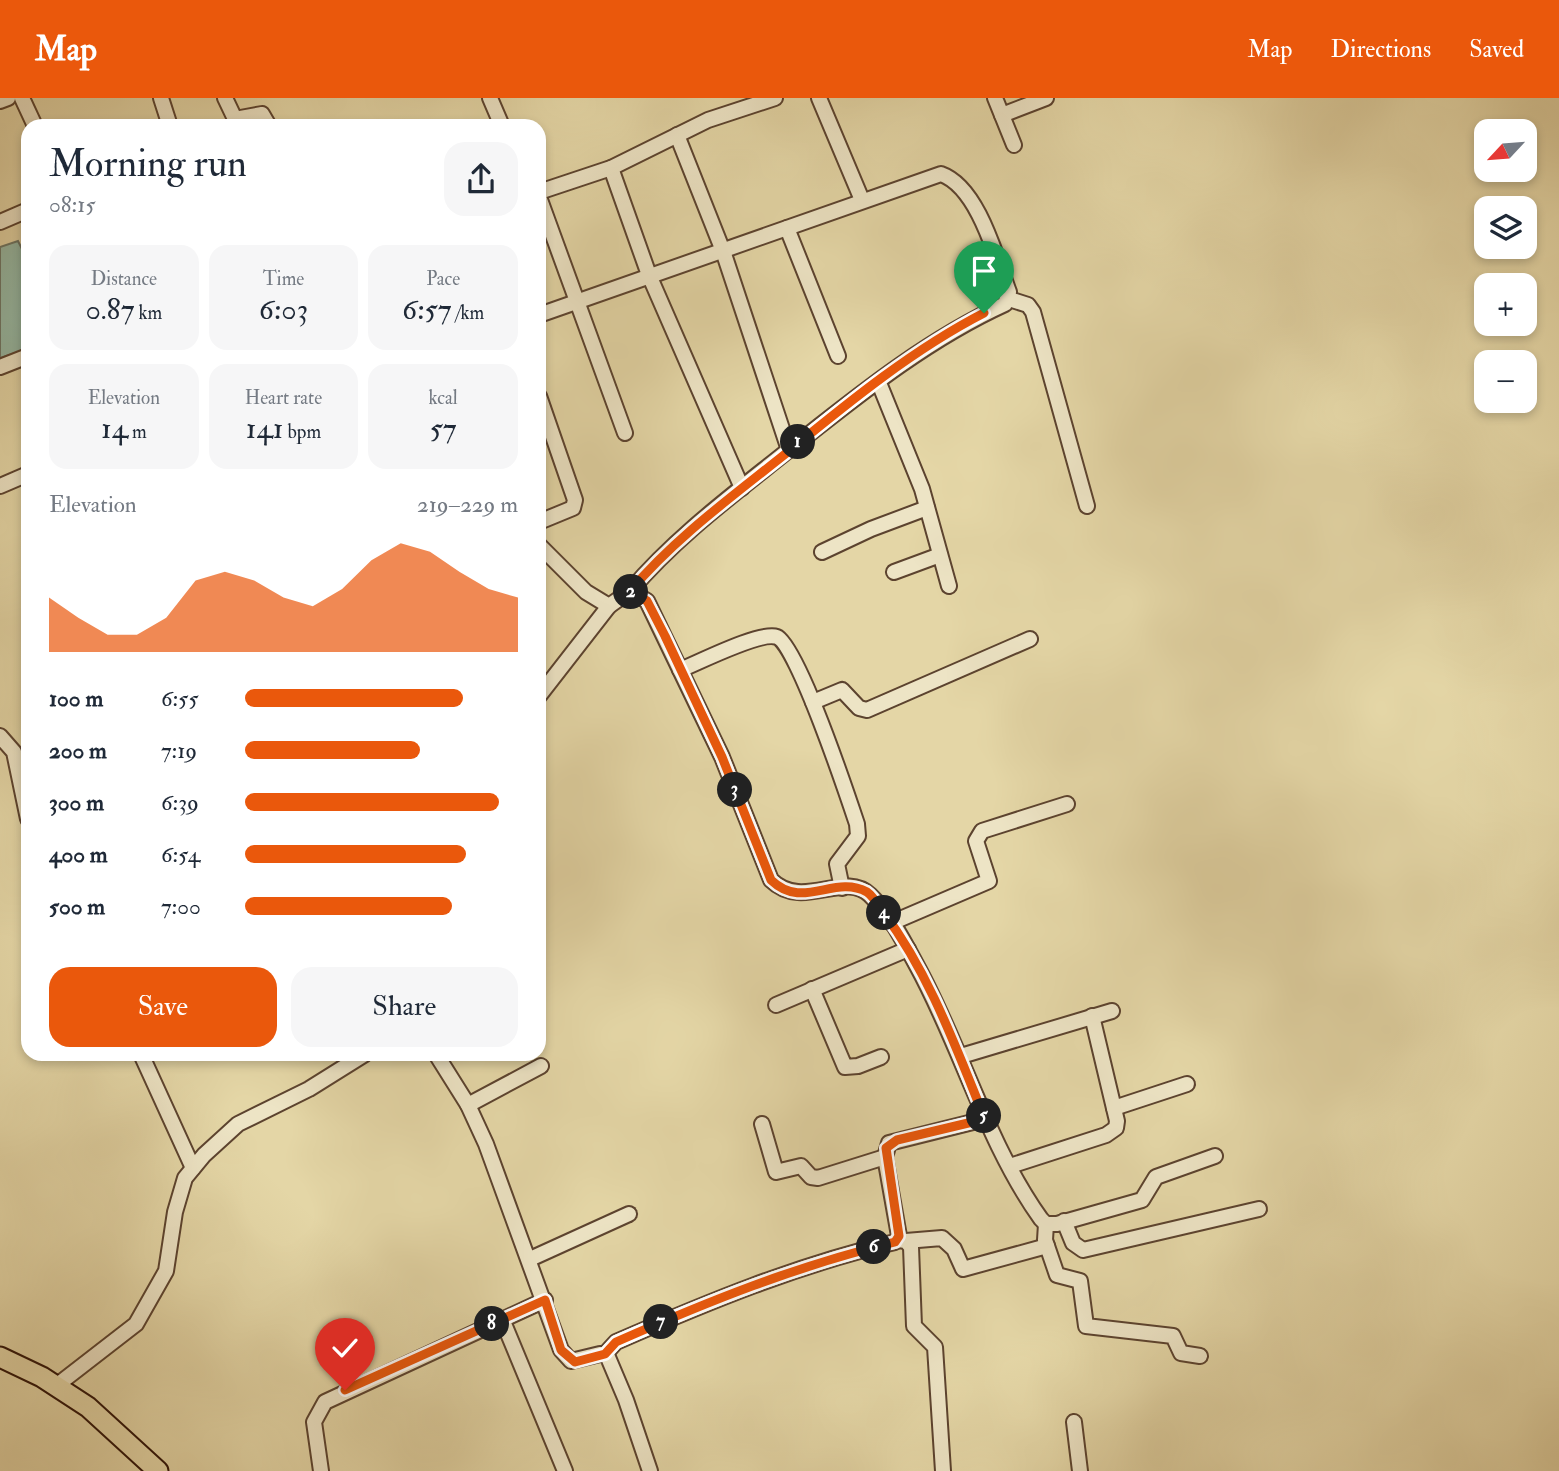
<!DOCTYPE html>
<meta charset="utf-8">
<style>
:root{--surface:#fff;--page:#f6f6f7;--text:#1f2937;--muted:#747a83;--accent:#ea580c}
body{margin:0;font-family:"IM FELL Double Pica",serif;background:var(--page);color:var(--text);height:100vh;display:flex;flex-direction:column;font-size:26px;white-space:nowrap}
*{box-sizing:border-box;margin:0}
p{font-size:23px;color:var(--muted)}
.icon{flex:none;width:38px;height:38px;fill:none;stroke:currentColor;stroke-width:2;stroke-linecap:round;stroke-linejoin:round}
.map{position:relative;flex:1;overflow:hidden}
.details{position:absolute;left:21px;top:21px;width:525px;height:942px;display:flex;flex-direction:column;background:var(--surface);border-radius:21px;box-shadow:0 4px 10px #0003}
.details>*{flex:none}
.needle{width:46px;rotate:244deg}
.fabs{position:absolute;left:1474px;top:21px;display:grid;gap:14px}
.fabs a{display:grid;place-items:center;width:63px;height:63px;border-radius:14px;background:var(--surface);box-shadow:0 4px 10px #0003;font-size:35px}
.pin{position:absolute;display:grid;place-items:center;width:60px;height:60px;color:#fff;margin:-72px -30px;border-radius:50% 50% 50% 0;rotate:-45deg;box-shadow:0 0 7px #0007}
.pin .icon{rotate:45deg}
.km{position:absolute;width:35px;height:35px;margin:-18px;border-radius:50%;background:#222;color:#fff;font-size:19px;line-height:35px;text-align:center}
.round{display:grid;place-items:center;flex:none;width:74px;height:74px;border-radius:21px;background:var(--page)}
.headline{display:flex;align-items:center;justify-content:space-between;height:119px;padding:0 28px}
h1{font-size:38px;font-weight:600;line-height:52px}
.metrics{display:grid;grid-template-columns:repeat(3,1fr);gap:10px;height:119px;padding:7px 28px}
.metrics div{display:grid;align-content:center;border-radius:18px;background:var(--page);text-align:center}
.metrics b{font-size:30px;font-weight:600}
.metrics small{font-size:19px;font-weight:400}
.metrics p{font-size:19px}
.chart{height:196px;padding:14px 28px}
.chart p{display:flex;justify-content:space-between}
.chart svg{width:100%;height:126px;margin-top:7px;fill:var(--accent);opacity:.7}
.action{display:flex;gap:14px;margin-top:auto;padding:14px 28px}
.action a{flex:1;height:80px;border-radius:21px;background:var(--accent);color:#fff;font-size:28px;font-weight:600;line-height:80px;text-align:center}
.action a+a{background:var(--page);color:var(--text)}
ul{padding:0 28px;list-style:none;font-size:23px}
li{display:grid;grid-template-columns:112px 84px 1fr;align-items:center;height:52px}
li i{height:18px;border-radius:9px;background:var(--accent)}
header{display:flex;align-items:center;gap:42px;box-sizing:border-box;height:98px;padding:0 35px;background:var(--accent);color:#fff}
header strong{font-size:33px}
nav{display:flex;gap:38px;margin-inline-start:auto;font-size:24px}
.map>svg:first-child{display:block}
.water{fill:#95b9a5;stroke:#6c7666;stroke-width:2}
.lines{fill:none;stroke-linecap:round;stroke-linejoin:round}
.minor-casing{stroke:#5c432f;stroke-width:18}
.major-casing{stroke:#2e1207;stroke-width:23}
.minor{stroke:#ede4c5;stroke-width:14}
.major{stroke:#e4d6a6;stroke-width:19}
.route-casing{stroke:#fff;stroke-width:14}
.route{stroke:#ea580c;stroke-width:9}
</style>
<header>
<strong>Map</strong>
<nav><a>Map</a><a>Directions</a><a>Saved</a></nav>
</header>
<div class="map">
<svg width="1559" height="1373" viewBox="0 0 1559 1373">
<rect width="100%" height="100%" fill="#e4d6a6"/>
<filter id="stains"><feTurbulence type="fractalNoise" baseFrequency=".00286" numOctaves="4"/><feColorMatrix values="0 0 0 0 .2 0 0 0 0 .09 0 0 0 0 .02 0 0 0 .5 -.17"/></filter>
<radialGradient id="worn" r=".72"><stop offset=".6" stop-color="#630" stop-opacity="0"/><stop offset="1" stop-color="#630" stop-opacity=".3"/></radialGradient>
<!-- water -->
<polygon class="water" points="18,143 28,163 28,251 0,260 0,149"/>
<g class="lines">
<!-- minor casing -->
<g class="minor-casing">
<g id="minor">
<polyline points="22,0 35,28"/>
<polyline points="161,0 170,28"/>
<polyline points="225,0 235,21 262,16 269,28"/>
<polyline points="490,0 502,28"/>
<polyline points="819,0 862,102"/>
<polyline points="995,0 1014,47"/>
<polyline points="0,3 8,0"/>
<polyline points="1002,17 1046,0"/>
<polyline points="677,37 723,153 789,352"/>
<polyline points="611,70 649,177 742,390"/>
<polyline points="539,94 611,70 708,22 775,0"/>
<polyline points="539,99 625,335"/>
<polyline points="0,124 28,112"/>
<polyline points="787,130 838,258"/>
<polyline points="1009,201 1028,207 1033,214 1087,408"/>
<path d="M 539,217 L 941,76 C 978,89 996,159 1009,194 L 1005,206 C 924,243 855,300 785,355 C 730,399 675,440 630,493"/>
<polyline points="0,269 28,258"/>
<polyline points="879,285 922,391 949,488"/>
<polyline points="539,298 575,402 573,410 539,424"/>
<polyline points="0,388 28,376"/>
<path d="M 539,447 L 586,494 L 609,508 L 630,493 L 647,503 L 722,659 L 771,782 C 803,813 844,772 870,797 C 890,816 904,844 917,868 C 962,950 986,1044 1041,1121 L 1046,1126 L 1057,1126 L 1142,1102 L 1156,1079 L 1215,1058"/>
<polyline points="822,454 871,431 927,410"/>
<polyline points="894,474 940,457"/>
<path d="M 680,572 C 700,564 760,533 777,539 C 797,546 848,699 857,726 L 858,738 L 837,766 L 842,790"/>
<polyline points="539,598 609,508"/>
<polyline points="813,604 842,592 859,610 867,612 1030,541"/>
<polyline points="0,638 14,654 28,721"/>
<polyline points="891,825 989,783 976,743 982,733 1067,706"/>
<polyline points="812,891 845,969 858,968 881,959"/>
<polyline points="776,907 908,851"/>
<polyline points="141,956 193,1070"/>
<polyline points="436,956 468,1007 486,1046 561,1252 571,1263 600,1256 607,1257 626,1302 650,1373"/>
<polyline points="961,958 1112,913"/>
<polyline points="468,1007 541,968"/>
<polyline points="1114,1010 1187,986"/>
<polyline points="762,1026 776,1074 801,1068 811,1079 818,1080 885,1059"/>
<polyline points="1010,1068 1106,1037 1116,1030 1117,1023 1092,918"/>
<polyline points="1064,1123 1073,1145 1083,1152 1259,1111"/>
<polyline points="1046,1126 1045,1142 1057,1177 1080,1183 1086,1228 1173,1238 1181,1255 1200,1258"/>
<polyline points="898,1142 906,1143 911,1149 914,1228 935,1249 943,1373"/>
<polyline points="906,1143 942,1140 954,1151 963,1171 1047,1148"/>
<polyline points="530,1161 629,1116"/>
<polyline points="502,1221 565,1373"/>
<path d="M 605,1256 L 616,1244 C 708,1204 797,1167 895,1144 L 899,1138 L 885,1059 L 889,1045 L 985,1021"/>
<polyline points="56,1288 136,1226 166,1173 175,1114 185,1080 204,1057 238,1026 309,991 365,956"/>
<polyline points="1074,1324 1080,1373"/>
<polyline points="321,1373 314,1324 325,1304 545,1202"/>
</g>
</g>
<!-- major casing -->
<g class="major-casing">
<polyline id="major" points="0,1259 42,1279 88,1309 158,1373"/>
</g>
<!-- minor -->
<use href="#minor" class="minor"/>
<!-- major -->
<use href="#major" class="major"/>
</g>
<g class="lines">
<!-- route casing -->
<g class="route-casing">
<path id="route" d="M 345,1292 L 545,1202 L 561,1252 L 575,1264 L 605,1256 L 616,1244 C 709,1203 796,1168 895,1144 L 899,1138 L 886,1050 L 897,1042 L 985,1021 C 956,950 930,877 884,815 C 879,808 873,798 867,794 C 834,776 803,813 771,782 L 722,659 L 665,538 L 647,503 L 630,493 C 677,438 733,398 789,353 C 850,303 914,251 984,215"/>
</g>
<!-- route -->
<use href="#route" class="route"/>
</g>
<rect width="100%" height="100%" filter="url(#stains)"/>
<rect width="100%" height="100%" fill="url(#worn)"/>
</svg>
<div class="fabs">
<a><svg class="needle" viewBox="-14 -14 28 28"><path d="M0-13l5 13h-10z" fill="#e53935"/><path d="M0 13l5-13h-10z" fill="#747a83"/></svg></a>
<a><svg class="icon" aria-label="layers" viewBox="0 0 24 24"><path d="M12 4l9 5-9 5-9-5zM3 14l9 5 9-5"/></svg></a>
<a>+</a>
<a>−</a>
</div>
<div class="pin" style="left:984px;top:215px;background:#1e9e55"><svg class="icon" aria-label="arrive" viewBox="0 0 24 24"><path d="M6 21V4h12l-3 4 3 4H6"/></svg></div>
<div class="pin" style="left:345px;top:1292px;background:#d93025"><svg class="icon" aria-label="check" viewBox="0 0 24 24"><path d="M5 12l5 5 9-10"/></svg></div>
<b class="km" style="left:798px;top:344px">1</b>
<b class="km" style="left:631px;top:494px">2</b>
<b class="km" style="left:735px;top:692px">3</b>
<b class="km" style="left:884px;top:815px">4</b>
<b class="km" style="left:984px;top:1018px">5</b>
<b class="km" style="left:874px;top:1149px">6</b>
<b class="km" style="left:661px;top:1224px">7</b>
<b class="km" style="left:492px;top:1226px">8</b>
<section class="details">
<div class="headline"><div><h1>Morning run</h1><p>08:15</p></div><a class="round"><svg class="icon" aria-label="share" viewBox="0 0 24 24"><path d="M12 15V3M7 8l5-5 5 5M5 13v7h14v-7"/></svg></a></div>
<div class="metrics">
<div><p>Distance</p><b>0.87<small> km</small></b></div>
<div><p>Time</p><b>6:03</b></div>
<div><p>Pace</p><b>6:57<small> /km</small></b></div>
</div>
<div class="metrics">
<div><p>Elevation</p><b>14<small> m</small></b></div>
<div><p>Heart rate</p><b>141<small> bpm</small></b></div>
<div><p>kcal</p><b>57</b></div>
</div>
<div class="chart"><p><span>Elevation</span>219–229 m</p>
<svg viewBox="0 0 160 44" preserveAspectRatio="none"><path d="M0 44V25L10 32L20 38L30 38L40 32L50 19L60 16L70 19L80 25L90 28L100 22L110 12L120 6L130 9L140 16L150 22L160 25V44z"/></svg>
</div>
<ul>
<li><b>100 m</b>6:55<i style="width:80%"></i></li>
<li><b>200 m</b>7:19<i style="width:64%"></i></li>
<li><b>300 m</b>6:39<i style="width:93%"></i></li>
<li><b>400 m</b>6:54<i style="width:81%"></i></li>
<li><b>500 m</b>7:00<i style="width:76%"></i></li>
</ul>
<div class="action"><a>Save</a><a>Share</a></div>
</section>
</div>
